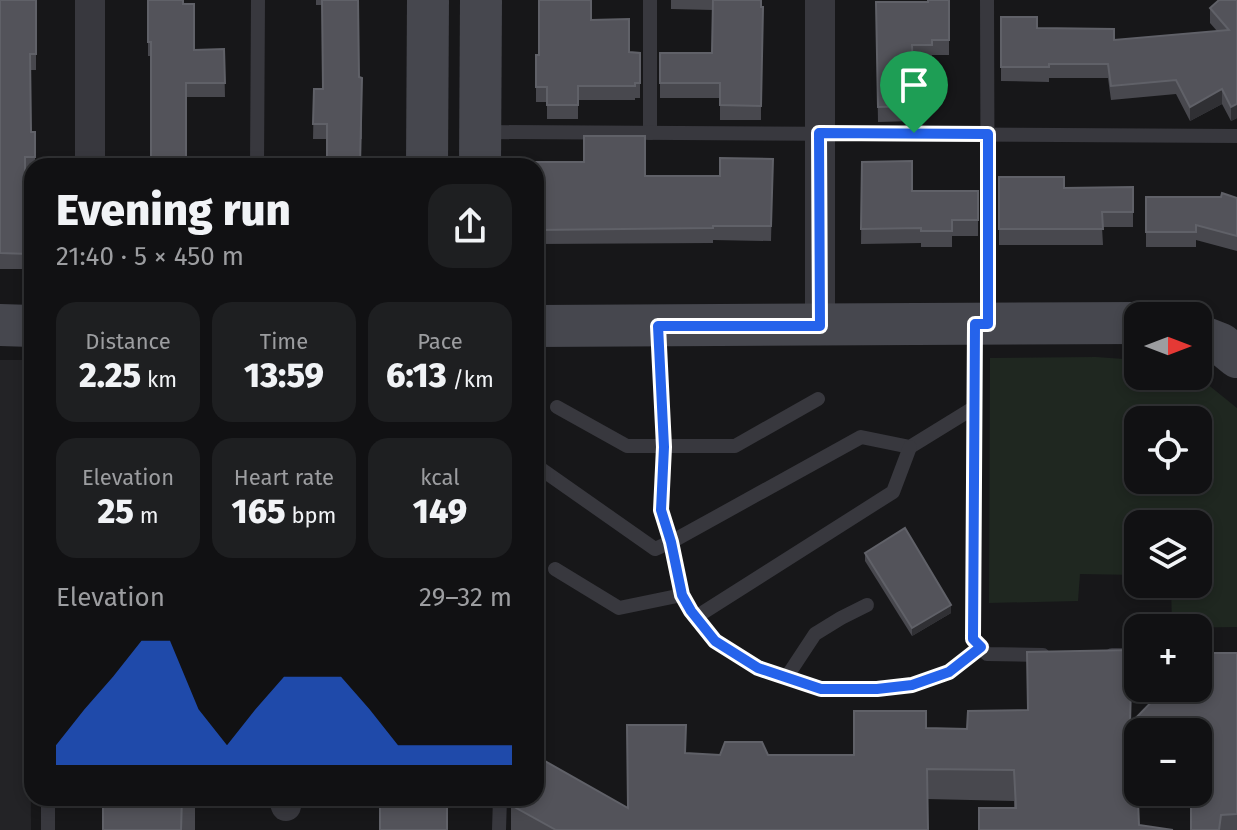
<!DOCTYPE html>
<meta charset="utf-8">
<style>
:root{--surface:#111113;--page:#1e1f21;--text:#f1f3f6;--muted:#9c9da0;--line:#303133;--accent:#2563eb}
body{margin:0;font-family:"Fira Sans",sans-serif;background:var(--page);color:var(--text);height:100vh;display:flex;flex-direction:column;font-size:30px;white-space:nowrap}
*{box-sizing:border-box;margin:0}
p{font-size:26px;color:var(--muted)}
.icon{flex:none;width:44px;height:44px;fill:none;stroke:currentColor;stroke-width:2;stroke-linecap:round;stroke-linejoin:round}
.map{position:relative;flex:1;overflow:hidden}
.panel{position:absolute;left:24px;top:158px;width:520px;height:648px;display:flex;flex-direction:column;background:var(--surface);border-radius:24px;box-shadow:0 4px 12px #0003,0 0 0 2px var(--line)}
.panel>*{flex:none}
.needle{width:52px;rotate:90deg}
.buttons{position:absolute;left:1124px;top:302px;display:grid;gap:16px}
.buttons a{display:grid;place-items:center;width:88px;height:88px;border-radius:16px;background:var(--surface);box-shadow:0 4px 12px #0003,0 0 0 2px var(--line);font-size:40px}
.pin{position:absolute;display:grid;place-items:center;width:68px;height:68px;color:#fff;margin:-82px -34px;border-radius:50% 50% 50% 0;rotate:-45deg;box-shadow:0 0 8px #0007}
.pin .icon{rotate:45deg}
.round{display:grid;place-items:center;flex:none;width:84px;height:84px;border-radius:24px;background:var(--page)}
.overview{display:flex;align-items:center;justify-content:space-between;height:136px;padding:0 32px}
h1{font-size:44px;font-weight:800;line-height:60px}
.stats{display:grid;grid-template-columns:repeat(3,1fr);gap:12px;height:136px;padding:8px 32px}
.stats div{display:grid;align-content:center;border-radius:20px;background:var(--page);text-align:center}
.stats b{font-size:34px;font-weight:800}
.stats small{font-size:22px;font-weight:400}
.stats p{font-size:22px}
.chart{height:224px;padding:16px 32px}
.chart p{display:flex;justify-content:space-between}
.chart svg{width:100%;height:144px;margin-top:8px;fill:var(--accent);opacity:.7}
.map>svg:first-child{display:block}
.built{fill:#232326}
.green{fill:#1f2720;fill-rule:evenodd}
.lines{fill:none;stroke-linecap:round;stroke-linejoin:round}
.lane{stroke:#38383e;stroke-width:14}
.street{stroke:#38383e;stroke-width:30}
.secondary{stroke:#46474e;stroke-width:42}
.wall{fill:#48484e}
.shaded-wall{fill:#303034}
.building{fill:#53535a;stroke:#606168;stroke-width:2}
.route-casing{stroke:#fff;stroke-width:16}
.route{stroke:#2563eb;stroke-width:10}
</style>
<div class="map">
<svg width="1237" height="830" viewBox="0 0 1237 830">
<rect width="100%" height="100%" fill="#171719"/>
<!-- built -->
<polygon class="built" points="0,360 30,360 31,830 0,830"/>
<!-- green -->
<path class="green" d="M 1096,357 L 1138,360 L 1138,376 L 1192,376 L 1201,379 L 1237,408 L 1237,627 L 1172,628 L 1171,584 L 1198,584 L 1198,524 L 1138,524 L 1138,575 L 1080,574 L 1078,601 L 989,603 L 990,358 ZM 1138,420 L 1198,420 L 1198,480 L 1138,480 Z"/>
<g class="lines">
<!-- lane -->
<g class="lane">
<polyline points="650,0 650,133"/>
<polyline points="987,0 988,319"/>
<polyline points="485,132 1237,136"/>
<polyline points="257,166 258,0"/>
<polyline points="975,329 973,639 987,654 1043,655"/>
<polyline points="658,330 664,447 661,510 671,542 682,595 691,611 715,641 758,668 821,689 877,689 912,685 949,672 981,647"/>
<polyline points="557,407 627,446 735,446 818,399"/>
<polyline points="536,470 541,469 655,549 671,542 861,437 910,447 975,407"/>
<polyline points="555,569 619,608 682,595"/>
<polyline points="696,617 893,492 910,447"/>
<polyline points="1112,655 1138,655"/>
<polyline points="786,678 815,634 841,618 867,605"/>
<polyline points="48,830 48,798"/>
<polyline points="499,830 500,798"/>
</g>
<!-- street -->
<g class="street">
<polyline points="90,166 90,0"/>
<polyline points="820,326 820,0"/>
<polyline points="283,798 286,806"/>
</g>
<!-- secondary -->
<g class="secondary">
<polyline points="427,166 428,0"/>
<polyline points="480,166 481,0"/>
<polyline points="0,325 32,326"/>
<polyline points="536,326 1138,323"/>
<polyline points="1198,335 1221,344 1237,357"/>
</g>
</g>
<!-- wall -->
<g class="wall">
<polygon points="0,0 36,0 36,70 30,70 31,132 35,132 35,166 32,166 32,173 25,173 25,202 30,202 29,269 0,269"/>
<polygon points="148,0 183,4 194,50 224,49 225,97 186,97 151,56 148,56"/>
<polygon points="316,0 358,0 359,77 362,78 362,139 313,139 314,89 323,89 322,5 316,5"/>
<polygon points="671,0 761,0 761,120 720,120 720,98 660,98 660,53 712,53 713,10 671,9"/>
<polygon points="949,0 949,55 932,55 932,61 912,61 914,121 878,122 876,2 928,2"/>
<polygon points="1237,0 1237,118 1231,121 1222,104 1190,121 1176,94 1111,100 1108,78 1049,78 1049,82 1001,81 1001,17 1037,28 1114,40 1217,31 1210,23 1210,8"/>
<polygon points="591,20 629,52 640,53 640,98 635,98 635,100 578,100 578,119 547,119 547,102 536,102 536,55 539,55"/>
<polygon points="773,159 771,241 713,240 713,243 536,244 536,166 584,162 645,176 720,176"/>
<polygon points="862,162 912,191 978,191 978,236 952,236 952,247 921,247 921,243 861,244"/>
<polygon points="999,177 1064,188 1133,187 1133,227 1102,227 1103,245 999,245"/>
<polygon points="1146,197 1237,198 1237,251 1196,240 1196,247 1146,247"/>
<polygon points="865,553 951,613 912,636 865,561"/>
<polygon points="1027,652 1131,723 1237,653 1237,830 1191,830 1191,796 1178,795 1178,792 1198,792 1198,732 1138,732 1138,782 1014,808 1014,801 927,799 928,830 511,830 511,805 628,808 686,753 720,755 854,755 926,728 967,729 1027,710"/>
<rect x="103" y="798" width="92" height="32"/>
</g>
<!-- shaded-wall -->
<g class="shaded-wall">
<polygon points="1222,89 1222,104 1190,121 1190,107"/>
<polygon points="1237,104 1237,118 1231,121 1231,107"/>
<polygon points="951,605 951,613 912,636 912,628"/>
</g>
<!-- building -->
<g class="building">
<polygon points="0,0 36,0 36,54 30,54 31,132 35,132 35,157 25,157 25,202 30,202 29,254 0,253"/>
<polygon points="148,0 183,0 183,4 194,4 194,50 224,49 225,83 186,83 186,166 151,166 151,42 148,42"/>
<polygon points="322,0 358,0 359,77 362,78 360,166 327,166 327,124 313,124 314,89 323,89"/>
<polygon points="539,0 591,0 591,20 629,19 629,52 640,53 640,83 635,83 635,86 578,86 578,105 547,105 547,87 536,87 536,55 539,55"/>
<polygon points="713,0 761,0 761,7 763,7 761,106 720,105 720,83 660,83 660,53 712,53"/>
<polygon points="928,0 949,0 949,40 932,40 932,45 912,45 914,106 878,107 876,2 928,2"/>
<polygon points="1219,0 1237,0 1237,104 1231,107 1222,89 1190,107 1176,80 1111,86 1108,64 1049,64 1049,67 1001,67 1001,17 1037,17 1037,28 1114,29 1114,40 1229,30 1210,8"/>
<polygon points="584,136 645,136 645,176 720,176 720,158 773,159 771,226 713,226 713,228 536,230 536,166 525,166 525,162 584,162"/>
<polygon points="912,161 912,191 978,191 978,220 952,220 952,231 921,231 921,228 861,229 862,162"/>
<polygon points="999,177 1064,177 1064,188 1133,187 1133,212 1102,212 1103,229 999,229"/>
<polygon points="1222,193 1237,198 1237,236 1196,225 1196,232 1146,232 1146,197 1221,197"/>
<polygon points="905,528 951,605 912,628 865,553"/>
<polygon points="1132,650 1130,724 1165,688 1198,688 1198,653 1237,653 1237,814 1221,815 1219,830 1191,830 1191,792 1198,792 1198,732 1138,732 1138,751 1136,751 1139,825 1173,830 979,830 979,808 1016,808 1014,770 927,769 928,830 556,830 511,805 514,798 536,798 536,756 628,808 627,725 686,725 685,753 720,755 725,742 762,742 768,755 854,755 854,711 926,711 926,728 967,729 968,711 1028,710 1027,652"/>
<polygon points="103,798 182,798 181,830 103,830"/>
<rect x="380" y="798" width="67" height="32"/>
</g>
<g class="lines">
<!-- route casing -->
<g class="route-casing">
<polygon id="route" points="819,133 988,134 988,324 975,324 973,639 981,647 949,672 912,685 877,689 821,689 758,668 715,641 691,611 682,595 671,542 661,510 664,447 658,326 820,326"/>
</g>
<!-- route -->
<use href="#route" class="route"/>
</g>
</svg>
<div class="buttons">
<a><svg class="needle" viewBox="-14 -14 28 28"><path d="M0-13l5 13h-10z" fill="#e53935"/><path d="M0 13l5-13h-10z" fill="#9c9da0"/></svg></a>
<a><svg class="icon" aria-label="locate" viewBox="0 0 24 24"><circle cx="12" cy="12" r="6"/><path d="M12 2v4M12 18v4M2 12h4M18 12h4"/></svg></a>
<a><svg class="icon" aria-label="layers" viewBox="0 0 24 24"><path d="M12 4l9 5-9 5-9-5zM3 14l9 5 9-5"/></svg></a>
<a>+</a>
<a>−</a>
</div>
<div class="pin" style="left:914px;top:133px;background:#1e9e55"><svg class="icon" aria-label="arrive" viewBox="0 0 24 24"><path d="M6 21V4h12l-3 4 3 4H6"/></svg></div>
<section class="panel">
<div class="overview"><div><h1>Evening run</h1><p>21:40 · 5 × 450 m</p></div><a class="round"><svg class="icon" aria-label="share" viewBox="0 0 24 24"><path d="M12 15V3M7 8l5-5 5 5M5 13v7h14v-7"/></svg></a></div>
<div class="stats">
<div><p>Distance</p><b>2.25<small> km</small></b></div>
<div><p>Time</p><b>13:59</b></div>
<div><p>Pace</p><b>6:13<small> /km</small></b></div>
</div>
<div class="stats">
<div><p>Elevation</p><b>25<small> m</small></b></div>
<div><p>Heart rate</p><b>165<small> bpm</small></b></div>
<div><p>kcal</p><b>149</b></div>
</div>
<div class="chart"><p><span>Elevation</span>29–32 m</p>
<svg viewBox="0 0 160 44" preserveAspectRatio="none"><path d="M0 44V38L10 27L20 17L30 6L40 6L50 27L60 38L70 27L80 17L90 17L100 17L110 27L120 38L130 38L140 38L150 38L160 38V44z"/></svg>
</div>
</section>
</div>
